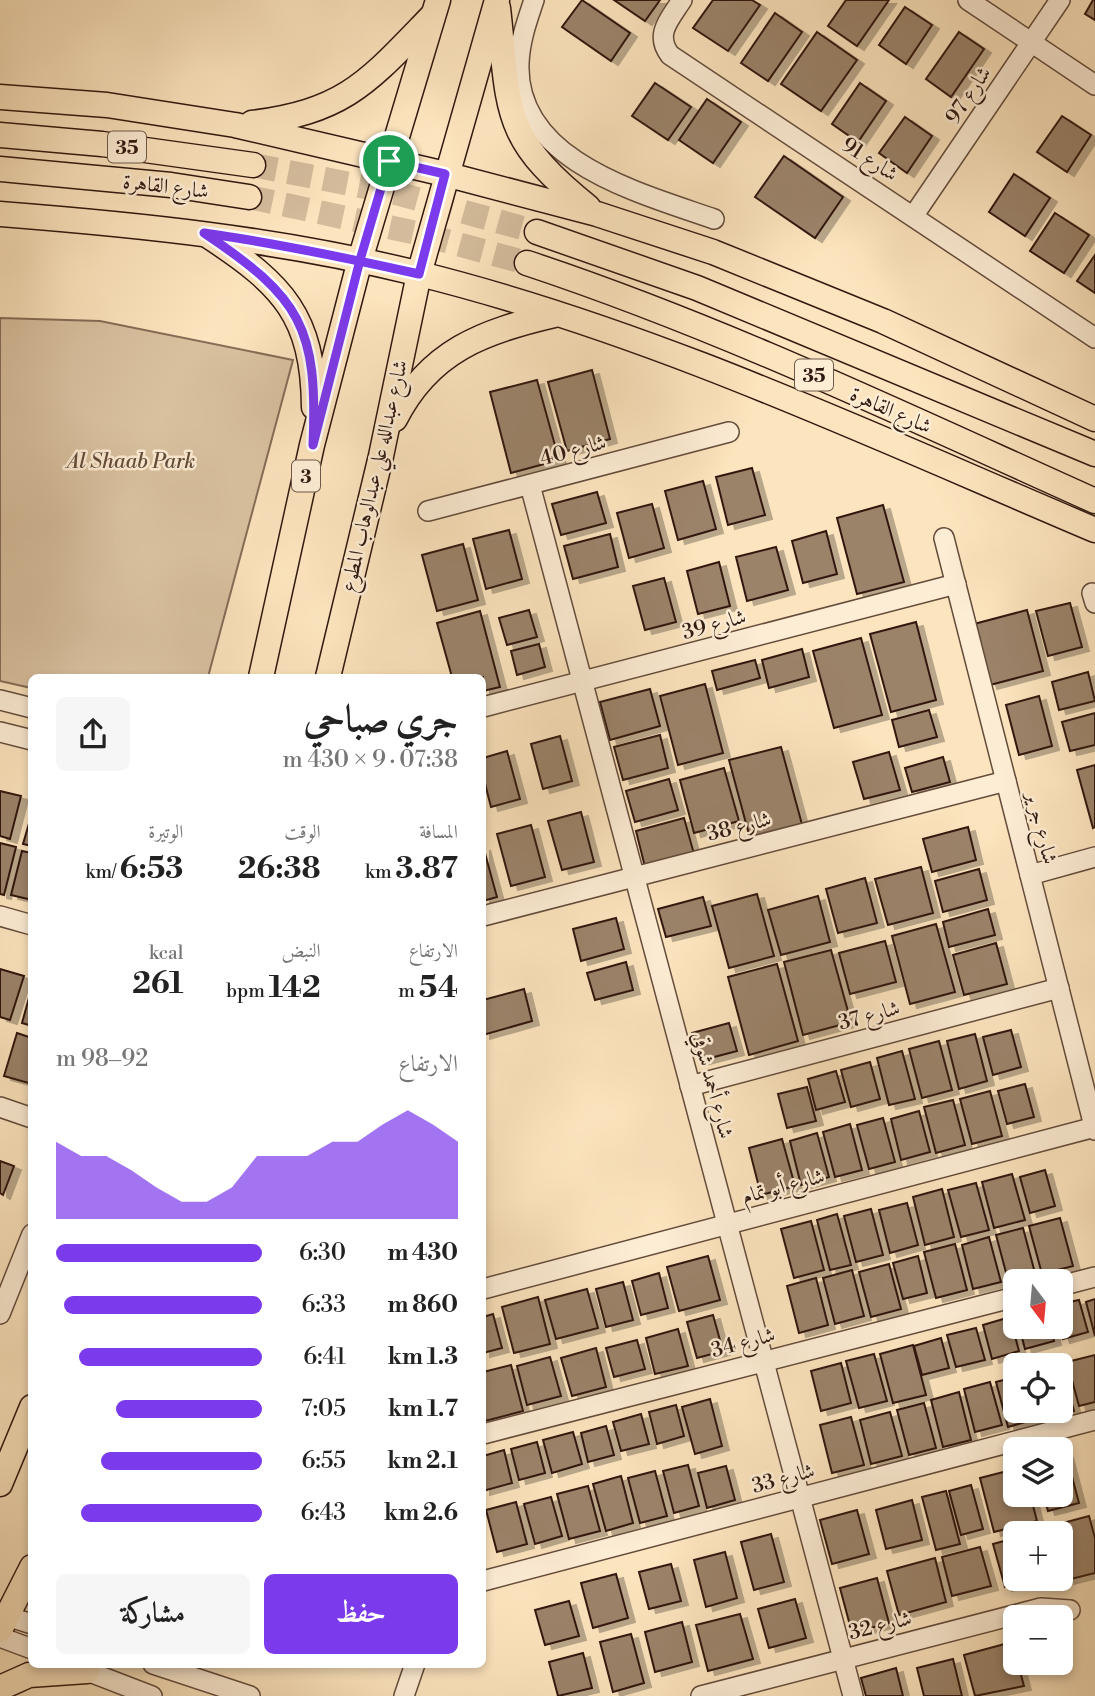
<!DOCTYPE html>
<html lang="ar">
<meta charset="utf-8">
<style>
:root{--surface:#fff;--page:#f6f6f6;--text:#222;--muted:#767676;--accent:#7c3aed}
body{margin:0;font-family:"Libre Bodoni",Amiri,serif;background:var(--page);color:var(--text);direction:rtl;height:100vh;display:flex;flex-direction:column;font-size:26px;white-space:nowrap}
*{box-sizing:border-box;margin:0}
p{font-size:23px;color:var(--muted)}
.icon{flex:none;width:38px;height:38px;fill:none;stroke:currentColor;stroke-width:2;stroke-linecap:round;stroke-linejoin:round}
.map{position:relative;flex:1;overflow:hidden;direction:ltr}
.details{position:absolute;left:28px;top:674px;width:458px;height:994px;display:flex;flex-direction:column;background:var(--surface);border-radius:10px;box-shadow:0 4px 10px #0003;direction:rtl}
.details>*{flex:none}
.needle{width:46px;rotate:164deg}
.fabs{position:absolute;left:1003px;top:1269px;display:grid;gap:14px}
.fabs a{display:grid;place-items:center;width:70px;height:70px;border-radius:10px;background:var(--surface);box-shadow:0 4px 10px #0003;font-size:35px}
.pin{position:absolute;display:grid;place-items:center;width:60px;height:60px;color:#fff;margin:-30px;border:4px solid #fff;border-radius:50%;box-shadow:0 2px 7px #0007}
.round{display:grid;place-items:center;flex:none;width:74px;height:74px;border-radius:10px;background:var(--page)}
.overview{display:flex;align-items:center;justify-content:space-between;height:119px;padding:0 28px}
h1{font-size:38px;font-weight:700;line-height:52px}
.figures{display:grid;grid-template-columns:repeat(3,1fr);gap:10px;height:119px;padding:7px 28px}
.figures div{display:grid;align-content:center}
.figures b{font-size:30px;font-weight:700}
.figures small{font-size:19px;font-weight:400}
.figures p{font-size:19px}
.chart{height:196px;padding:14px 28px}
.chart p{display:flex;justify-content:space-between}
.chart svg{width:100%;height:126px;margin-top:7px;fill:var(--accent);opacity:.7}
.cta{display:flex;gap:14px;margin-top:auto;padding:14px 28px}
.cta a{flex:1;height:80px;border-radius:10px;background:var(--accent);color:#fff;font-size:28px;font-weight:700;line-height:80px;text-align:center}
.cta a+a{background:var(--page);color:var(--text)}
ul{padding:0 28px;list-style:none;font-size:23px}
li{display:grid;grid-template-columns:112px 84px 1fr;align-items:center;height:52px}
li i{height:18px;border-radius:9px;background:var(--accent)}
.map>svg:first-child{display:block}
.green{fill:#d9c1a0;stroke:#856d58;stroke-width:2}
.building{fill:#9b836a;stroke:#311910;stroke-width:2;filter:url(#shadow)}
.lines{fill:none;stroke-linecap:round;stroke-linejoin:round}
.major-tunnel{stroke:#d3bb9b;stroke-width:24;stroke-dasharray:24 12;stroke-linecap:butt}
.minor-casing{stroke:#644c3c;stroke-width:22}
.major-casing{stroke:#311910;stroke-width:27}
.minor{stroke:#fdedd5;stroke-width:19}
.major{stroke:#fce4be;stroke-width:24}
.route-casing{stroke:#fff;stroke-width:14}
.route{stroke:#7c3aed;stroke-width:9}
.labels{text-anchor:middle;stroke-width:5;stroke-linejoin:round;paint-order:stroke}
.shield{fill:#fdedd5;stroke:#6e594b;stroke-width:2}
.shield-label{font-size:19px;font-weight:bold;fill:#311910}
.street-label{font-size:21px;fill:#311910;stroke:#fdedd5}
.park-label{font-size:21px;font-style:italic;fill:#634b3b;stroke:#fdedd5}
</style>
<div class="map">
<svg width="1095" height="1696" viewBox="0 0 1095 1696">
<defs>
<filter id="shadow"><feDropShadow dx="7" dy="4" stdDeviation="0" flood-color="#0004"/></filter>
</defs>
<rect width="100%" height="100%" fill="#fce4be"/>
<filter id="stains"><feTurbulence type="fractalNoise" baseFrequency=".00286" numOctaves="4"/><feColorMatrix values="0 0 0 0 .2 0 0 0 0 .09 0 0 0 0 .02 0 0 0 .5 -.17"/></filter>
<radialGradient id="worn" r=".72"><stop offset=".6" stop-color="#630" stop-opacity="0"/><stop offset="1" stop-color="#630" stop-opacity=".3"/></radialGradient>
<!-- green -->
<polygon class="green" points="0,318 100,321 293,360 208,677 32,677 31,688 0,681"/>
<!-- building -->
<g class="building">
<polygon points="582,0 630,33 611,61 562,27"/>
<polygon points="614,0 660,0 645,21"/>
<polygon points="713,0 752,0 760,5 728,51 693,28"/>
<polygon points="846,0 889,0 857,46 828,26"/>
<polygon points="1093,0 1095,0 1095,20 1085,14"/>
<polygon points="905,7 932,25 906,64 879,45"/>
<polygon points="775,13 802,32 768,81 741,63"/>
<polygon points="817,32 857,60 821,111 781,84"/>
<polygon points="959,32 984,49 951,97 926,79"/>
<polygon points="655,83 691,107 668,140 632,116"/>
<polygon points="860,83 886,101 858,142 832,124"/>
<polygon points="707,99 741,122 713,163 679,140"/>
<polygon points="1062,116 1091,135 1067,172 1037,152"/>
<polygon points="905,117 932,136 907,173 879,153"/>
<polygon points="784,156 843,197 815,238 755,197"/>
<polygon points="1014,174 1050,198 1025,236 989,212"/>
<polygon points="1055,213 1089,235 1064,273 1030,251"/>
<polygon points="1095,255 1095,293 1077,281"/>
<polygon points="592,370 610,439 567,451 548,382"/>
<polygon points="537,380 559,460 511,473 490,392"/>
<polygon points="752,468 765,515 728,525 716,477"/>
<polygon points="703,481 716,529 678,540 665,491"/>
<polygon points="597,492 606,523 561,535 552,504"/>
<polygon points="652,504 664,548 629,558 617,513"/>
<polygon points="883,505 904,582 857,594 837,518"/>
<polygon points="509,530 522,579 486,589 473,539"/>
<polygon points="826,531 837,574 803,583 792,541"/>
<polygon points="610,534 618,567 573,579 564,546"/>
<polygon points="463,544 478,600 437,611 422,555"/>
<polygon points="776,547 788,590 747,601 736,557"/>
<polygon points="719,562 730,606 698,614 687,571"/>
<polygon points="664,578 676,622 645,630 633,586"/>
<polygon points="1070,603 1082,647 1048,656 1036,611"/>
<polygon points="529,610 537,637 507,645 499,618"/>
<polygon points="1027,610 1043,671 990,685 974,624"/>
<polygon points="480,611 500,687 483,691 483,677 452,677 437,623"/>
<polygon points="916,622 936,700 891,712 870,634"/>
<polygon points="861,638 882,715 834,728 813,651"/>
<polygon points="539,644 545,667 517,675 511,651"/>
<polygon points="802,649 809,677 769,688 762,660"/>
<polygon points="755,660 760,678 717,690 712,671"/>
<polygon points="1088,672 1095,701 1059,710 1052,682"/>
<polygon points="705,684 723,753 678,765 660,696"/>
<polygon points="650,689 660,726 610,740 600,702"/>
<polygon points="1039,696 1052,746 1019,755 1006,705"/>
<polygon points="929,710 937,737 899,747 892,720"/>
<polygon points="1095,713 1095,745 1070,751 1062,722"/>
<polygon points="660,735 668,768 623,780 614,747"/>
<polygon points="560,736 572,781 543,789 531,744"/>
<polygon points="781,747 803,828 751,842 729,760"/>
<polygon points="507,751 520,799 491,807 483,776 483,758"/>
<polygon points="889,752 900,790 864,799 853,762"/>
<polygon points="943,757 950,782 912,792 905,768"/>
<polygon points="1095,765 1095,827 1093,828 1077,770"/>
<polygon points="724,768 739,821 694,833 680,780"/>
<polygon points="669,779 678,810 635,822 626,791"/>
<polygon points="0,791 21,796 10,839 0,836"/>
<polygon points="581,812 594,862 562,870 548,821"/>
<polygon points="32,813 32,846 23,844"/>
<polygon points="684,818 694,854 645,867 636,831"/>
<polygon points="531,825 545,877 511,886 497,834"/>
<polygon points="968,827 976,860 932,872 923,839"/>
<polygon points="0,843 16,847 4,895 0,894"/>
<polygon points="483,846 497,897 483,901"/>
<polygon points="22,851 32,853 32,900 11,895"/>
<polygon points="921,867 933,913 888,925 875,879"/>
<polygon points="979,869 987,900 943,912 935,881"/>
<polygon points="865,878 877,923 838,933 826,889"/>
<polygon points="757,894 774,956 729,968 712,906"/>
<polygon points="818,896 830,942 781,955 768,910"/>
<polygon points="703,897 711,926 666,937 658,909"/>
<polygon points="988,909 995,935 949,947 943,922"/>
<polygon points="616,918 624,949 581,961 573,929"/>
<polygon points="936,924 955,992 910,1004 892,936"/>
<polygon points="885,941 896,982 850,994 839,953"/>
<polygon points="996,943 1007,984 964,995 953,955"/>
<polygon points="831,950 851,1022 803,1035 784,962"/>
<polygon points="626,962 633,990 595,1000 587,973"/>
<polygon points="777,964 798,1041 749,1055 728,977"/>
<polygon points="0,969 24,976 10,1020 0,1017"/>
<polygon points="32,987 32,1026 22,1023"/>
<polygon points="524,989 532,1021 483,1035 483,1000"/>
<polygon points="729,1023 737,1051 699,1061 692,1033"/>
<polygon points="1011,1030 1021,1067 993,1075 983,1037"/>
<polygon points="17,1033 32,1038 32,1084 4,1076"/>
<polygon points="975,1034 987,1081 959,1089 947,1041"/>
<polygon points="939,1041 952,1090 922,1098 909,1049"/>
<polygon points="902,1051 915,1099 889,1105 877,1058"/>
<polygon points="870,1062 880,1099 851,1107 841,1070"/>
<polygon points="836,1071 845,1102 816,1110 808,1079"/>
<polygon points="1025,1084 1034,1117 1007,1124 998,1091"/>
<polygon points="807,1087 816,1121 787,1128 778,1094"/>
<polygon points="990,1091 1002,1136 972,1144 960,1099"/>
<polygon points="953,1100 965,1145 936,1153 924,1107"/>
<polygon points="919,1111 930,1152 901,1160 891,1119"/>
<polygon points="883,1118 895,1162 869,1169 857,1125"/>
<polygon points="850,1124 862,1170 835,1177 823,1132"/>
<polygon points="817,1133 829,1177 801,1185 790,1141"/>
<polygon points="782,1139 795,1186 761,1195 749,1148"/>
<polygon points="0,1161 14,1166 3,1195 0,1193"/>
<polygon points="1045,1170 1055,1206 1030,1213 1020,1177"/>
<polygon points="1012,1174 1025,1220 994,1228 982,1182"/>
<polygon points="976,1183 989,1230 961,1237 948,1190"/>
<polygon points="942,1189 954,1237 925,1245 913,1197"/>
<polygon points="907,1203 918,1245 890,1253 879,1210"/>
<polygon points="871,1209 883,1255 856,1262 844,1216"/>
<polygon points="837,1214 851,1265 830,1270 817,1220"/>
<polygon points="1060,1218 1073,1266 1042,1274 1029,1226"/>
<polygon points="811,1221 824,1270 794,1278 781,1229"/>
<polygon points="1023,1228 1035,1273 1008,1280 996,1235"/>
<polygon points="989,1237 1001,1282 973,1289 962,1245"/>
<polygon points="955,1244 967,1290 936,1298 924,1252"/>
<polygon points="708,1256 720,1300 679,1311 667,1267"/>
<polygon points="918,1256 927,1293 903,1299 893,1263"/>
<polygon points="889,1264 901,1309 871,1317 859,1272"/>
<polygon points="852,1270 864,1316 835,1324 823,1278"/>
<polygon points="659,1273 668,1308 641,1315 632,1281"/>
<polygon points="816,1278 828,1325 799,1333 787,1286"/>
<polygon points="623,1282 633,1320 606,1327 596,1289"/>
<polygon points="587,1289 598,1328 556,1339 545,1300"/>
<polygon points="538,1297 550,1344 514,1353 502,1307"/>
<polygon points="1095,1299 1095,1336 1086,1302"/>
<polygon points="1079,1300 1088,1332 1063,1339 1059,1326 1060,1304"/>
<polygon points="493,1314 502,1348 483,1353 483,1317"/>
<polygon points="713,1315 723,1351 697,1358 687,1322"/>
<polygon points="1010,1317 1019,1351 992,1359 983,1325"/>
<polygon points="1019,1326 1050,1326 1054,1341 1025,1349"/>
<polygon points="976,1328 985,1360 956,1367 947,1335"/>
<polygon points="678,1329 688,1366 655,1374 646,1338"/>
<polygon points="941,1338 949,1368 922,1375 914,1346"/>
<polygon points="637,1340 645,1369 614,1377 606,1348"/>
<polygon points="913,1345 926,1395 893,1403 880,1354"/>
<polygon points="596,1348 606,1387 572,1396 561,1358"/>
<polygon points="874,1354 887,1401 859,1408 846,1361"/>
<polygon points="1095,1355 1095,1402 1079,1406 1067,1362"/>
<polygon points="550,1357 561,1396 527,1405 517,1366"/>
<polygon points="841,1363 851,1403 821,1411 811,1371"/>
<polygon points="1061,1363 1074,1411 1042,1419 1040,1410 1060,1410 1060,1365 1052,1365"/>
<polygon points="511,1365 523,1411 485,1421 483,1372"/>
<polygon points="1015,1377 1015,1410 1034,1410 1036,1419 1008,1427 996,1382"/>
<polygon points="990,1382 1002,1425 975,1432 964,1389"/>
<polygon points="959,1392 971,1440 943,1447 931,1400"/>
<polygon points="710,1399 722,1446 695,1454 682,1407"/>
<polygon points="924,1403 936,1448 909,1455 897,1410"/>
<polygon points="676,1405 684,1436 657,1444 649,1412"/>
<polygon points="890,1412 902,1456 871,1464 860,1420"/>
<polygon points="641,1414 649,1444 621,1451 613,1422"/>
<polygon points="851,1417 864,1465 832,1473 820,1425"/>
<polygon points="606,1426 614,1455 588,1462 581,1433"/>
<polygon points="573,1432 582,1464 552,1473 543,1440"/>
<polygon points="537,1442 545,1473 519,1480 511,1449"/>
<polygon points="504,1450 512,1483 483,1491 483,1456"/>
<polygon points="1066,1454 1079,1503 1048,1511 1043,1494 1060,1494 1060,1455"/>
<polygon points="688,1465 699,1506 674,1513 663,1471"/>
<polygon points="726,1466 735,1500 707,1508 698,1473"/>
<polygon points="1015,1469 1015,1494 1030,1494 1037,1521 994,1532 980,1478"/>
<polygon points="655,1471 667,1516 640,1523 628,1478"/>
<polygon points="621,1476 633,1523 606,1531 593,1484"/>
<polygon points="971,1485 983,1529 961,1535 949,1491"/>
<polygon points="588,1486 600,1531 569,1539 557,1494"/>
<polygon points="946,1491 960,1544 936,1550 922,1497"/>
<polygon points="551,1497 562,1536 535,1544 524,1504"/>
<polygon points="912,1500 922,1540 886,1549 876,1510"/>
<polygon points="516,1502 527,1544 497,1552 486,1510"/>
<polygon points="857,1510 869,1554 832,1564 820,1520"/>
<polygon points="1089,1516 1095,1538 1095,1573 1059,1582 1060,1533 1046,1533 1044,1528"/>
<polygon points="771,1534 784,1582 754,1590 741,1542"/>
<polygon points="1015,1538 1015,1578 1037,1578 1005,1587 993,1544"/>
<polygon points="980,1547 991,1586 952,1596 942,1557"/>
<polygon points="725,1552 737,1598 706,1607 694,1560"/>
<polygon points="935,1558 946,1602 899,1615 887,1571"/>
<polygon points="671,1564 681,1601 649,1609 639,1572"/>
<polygon points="616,1574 628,1618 593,1628 581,1583"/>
<polygon points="877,1578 889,1623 852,1633 840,1588"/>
<polygon points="795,1599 806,1638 769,1648 758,1609"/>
<polygon points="569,1601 579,1636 545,1645 535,1610"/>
<polygon points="740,1614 753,1659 708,1671 696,1625"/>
<polygon points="682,1622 692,1662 655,1672 645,1632"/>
<polygon points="631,1634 644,1683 613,1692 600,1642"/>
<polygon points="1012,1642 1024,1686 975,1696 964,1655"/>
<polygon points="583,1653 592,1688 558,1696 549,1662"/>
<polygon points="953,1659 962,1696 924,1696 917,1668"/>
<polygon points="896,1668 903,1696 866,1696 861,1678"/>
</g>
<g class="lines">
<!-- major-tunnel -->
<g class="major-tunnel">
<polyline points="253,165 396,193 537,232"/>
<polyline points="249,197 421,234 527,263"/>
</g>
<!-- minor casing -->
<g class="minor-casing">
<g id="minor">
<path d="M 534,0 C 527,21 520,40 519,63 C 515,161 640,193 714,219"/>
<path d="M 682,0 C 670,19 654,34 670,55 L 1095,338"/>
<polyline points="968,0 1095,85"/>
<polyline points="914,215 1060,0"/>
<polyline points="530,485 853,1696"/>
<polyline points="428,511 729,432"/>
<polyline points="944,538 1095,1130"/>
<polyline points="1092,593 1095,603"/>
<polyline points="0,700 32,708"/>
<polyline points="483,707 956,584"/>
<polyline points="0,732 32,740"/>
<polyline points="1030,875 1095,857"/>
<polyline points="0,916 32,925"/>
<polyline points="483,916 1006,781"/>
<polyline points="690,1086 1059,988"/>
<polyline points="0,1107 32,1118"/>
<polyline points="1060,1286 1095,1277"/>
<polyline points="483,1289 1095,1127"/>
<polyline points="0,1314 32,1234"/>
<polyline points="483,1434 1015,1297"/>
<polyline points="483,1581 1095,1420"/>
<polyline points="0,1614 32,1624"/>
<polyline points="0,1637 32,1649"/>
<polyline points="153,1664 250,1696"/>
<polyline points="74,1666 152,1696"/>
<polyline points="404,1696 415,1664"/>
<polyline points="701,1696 1041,1608 1070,1610"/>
</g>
</g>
<!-- major casing -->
<g class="major-casing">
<g id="major">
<path d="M 498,8 C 510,113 501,137 588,207"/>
<polyline points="0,97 107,105 235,125 445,174 597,214 713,252 883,321 1095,419"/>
<path d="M 252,123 C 346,111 368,82 431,17"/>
<polyline points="0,135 102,144 253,165"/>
<polyline points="0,169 171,185 249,197"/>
<path d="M 0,214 C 140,225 279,239 416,273 C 651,331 873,436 1095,530"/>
<polyline points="537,232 697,288 1095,454"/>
<path d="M 210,237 C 283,285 313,316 314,407"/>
<path d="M 527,263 C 723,328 908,417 1095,501"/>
<path d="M 395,419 C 429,351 484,331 554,315"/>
<polyline points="261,677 312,445 360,260 438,0"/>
<polyline points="328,677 381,456 419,274 497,0"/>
<polyline points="0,1484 32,1407"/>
<polyline points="0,1630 32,1567"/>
<polyline points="0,1688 29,1675 87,1671"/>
</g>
</g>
<!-- minor -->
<use href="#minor" class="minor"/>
<!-- major -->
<use href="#major" class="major"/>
</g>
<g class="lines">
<!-- route casing -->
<g class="route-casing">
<path id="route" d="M 389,161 L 360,260 L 313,445 C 318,327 301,298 204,233 C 276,243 347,258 419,274 L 445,174 L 389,161"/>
</g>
<!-- route -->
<use href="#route" class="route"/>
</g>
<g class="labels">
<!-- shield labels -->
<g class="shield">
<rect x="108" y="131.5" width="38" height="31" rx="5"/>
<rect x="795" y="359.5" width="38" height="31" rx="5"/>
<rect x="292" y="460.5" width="28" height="31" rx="5"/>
</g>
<g class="shield-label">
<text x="127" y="154">35</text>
<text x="814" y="382">35</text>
<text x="306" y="483">3</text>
</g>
<!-- street labels -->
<g class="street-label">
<text transform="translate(968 95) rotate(-56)" y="7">شارع 97</text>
<text transform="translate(870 159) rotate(33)" y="7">شارع 91</text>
<text transform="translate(166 186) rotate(7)" y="7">شارع القاهرة</text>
<text transform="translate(891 410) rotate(24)" y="7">شارع القاهرة</text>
<text transform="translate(573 450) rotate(-15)" y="7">شارع 40</text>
<text transform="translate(374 476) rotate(-77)" y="7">شارع عبدالله علي عبدالوهاب المطوع</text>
<text transform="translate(714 624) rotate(-15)" y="7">شارع 39</text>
<text transform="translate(739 826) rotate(-14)" y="7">شارع 38</text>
<text transform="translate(1042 828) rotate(76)" y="7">شارع جر ير</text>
<text transform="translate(869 1015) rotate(-15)" y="7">شارع 37</text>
<text transform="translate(713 1085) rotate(75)" y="7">شارع أحمد شوقي</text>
<text transform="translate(783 1186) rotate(-15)" y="7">شارع أبو تمام</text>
<text transform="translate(743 1342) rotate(-15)" y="7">شارع 34</text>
<text transform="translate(783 1478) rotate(-15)" y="7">شارع 33</text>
<text transform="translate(880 1625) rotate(-14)" y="7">شارع 32</text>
</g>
<!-- park labels -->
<g class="park-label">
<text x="131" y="468">Al Shaab Park</text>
</g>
</g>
<rect width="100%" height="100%" filter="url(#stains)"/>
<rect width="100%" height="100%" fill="url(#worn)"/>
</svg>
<div class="fabs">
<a><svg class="needle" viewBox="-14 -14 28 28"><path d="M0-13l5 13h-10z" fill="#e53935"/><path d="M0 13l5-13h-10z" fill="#767676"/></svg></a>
<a><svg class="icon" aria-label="locate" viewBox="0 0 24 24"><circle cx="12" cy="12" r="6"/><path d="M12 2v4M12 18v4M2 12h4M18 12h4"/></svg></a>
<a><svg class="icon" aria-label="layers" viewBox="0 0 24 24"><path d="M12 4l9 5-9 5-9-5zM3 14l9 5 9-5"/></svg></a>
<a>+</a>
<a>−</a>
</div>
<div class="pin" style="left:389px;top:161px;background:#1e9e55"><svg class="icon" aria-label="arrive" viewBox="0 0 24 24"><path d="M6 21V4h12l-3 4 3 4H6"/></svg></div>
<section class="details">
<div class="overview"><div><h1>جري صباحي</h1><p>07:38 · 9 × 430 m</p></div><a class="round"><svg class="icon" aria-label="share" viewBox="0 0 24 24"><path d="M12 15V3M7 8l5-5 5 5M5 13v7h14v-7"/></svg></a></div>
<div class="figures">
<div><p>المسافة</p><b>3.87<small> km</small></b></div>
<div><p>الوقت</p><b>26:38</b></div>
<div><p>الوتيرة</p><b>6:53<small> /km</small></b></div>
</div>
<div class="figures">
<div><p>الارتفاع</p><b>54<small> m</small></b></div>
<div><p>النبض</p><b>142<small> bpm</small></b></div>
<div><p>kcal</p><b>261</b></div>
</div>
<div class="chart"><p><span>الارتفاع</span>92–98 m</p>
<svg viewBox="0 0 160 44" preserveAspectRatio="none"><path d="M0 44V17L10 22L20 22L30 27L40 33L50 38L60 38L70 33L80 22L90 22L100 22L110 17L120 17L130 11L140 6L150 11L160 17V44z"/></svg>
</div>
<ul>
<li><b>430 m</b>6:30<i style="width:100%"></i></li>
<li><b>860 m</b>6:33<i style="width:96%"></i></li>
<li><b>1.3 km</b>6:41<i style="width:89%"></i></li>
<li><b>1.7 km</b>7:05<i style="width:71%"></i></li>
<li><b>2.1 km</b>6:55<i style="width:78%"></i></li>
<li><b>2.6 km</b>6:43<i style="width:88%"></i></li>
</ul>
<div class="cta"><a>حفظ</a><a>مشاركة</a></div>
</section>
</div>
